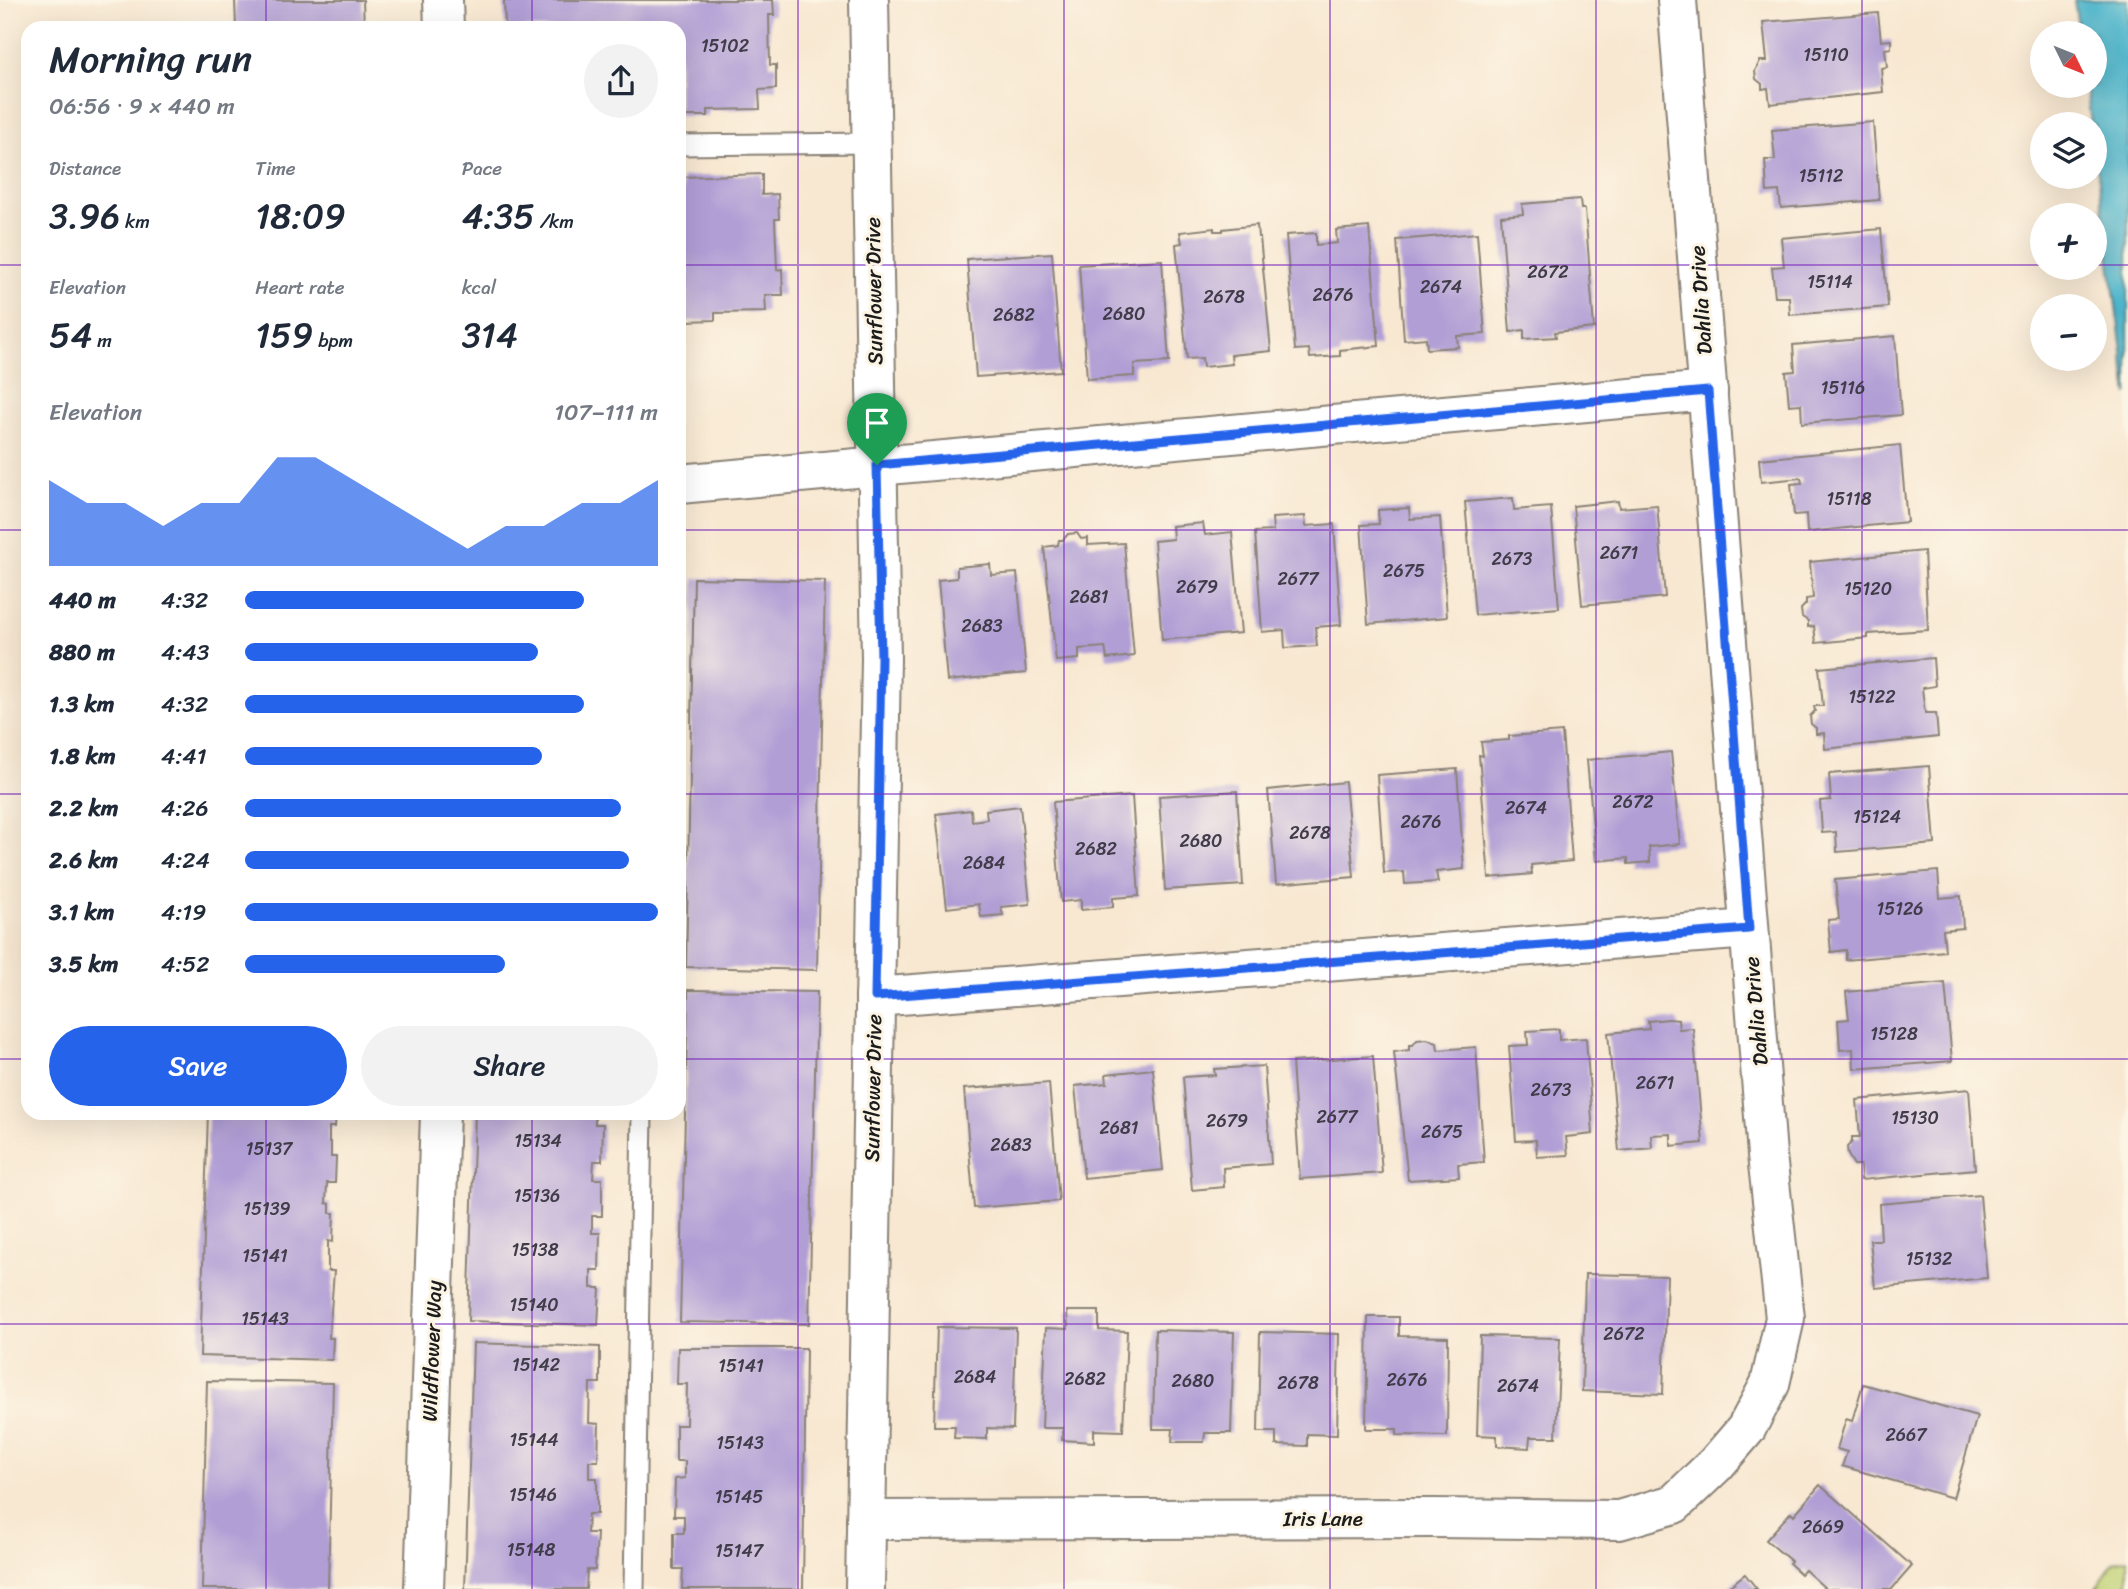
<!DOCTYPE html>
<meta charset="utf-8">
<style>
:root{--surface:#fff;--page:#f2f2f3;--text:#1f2937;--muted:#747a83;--accent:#2563eb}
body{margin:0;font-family:Sriracha,sans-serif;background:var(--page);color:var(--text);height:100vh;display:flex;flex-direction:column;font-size:26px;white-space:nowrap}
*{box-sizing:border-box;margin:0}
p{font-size:23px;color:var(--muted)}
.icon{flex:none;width:38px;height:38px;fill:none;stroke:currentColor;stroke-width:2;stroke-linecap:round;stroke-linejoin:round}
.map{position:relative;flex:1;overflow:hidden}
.drawer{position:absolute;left:21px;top:21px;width:665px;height:1099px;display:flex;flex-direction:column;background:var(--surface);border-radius:21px;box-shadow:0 7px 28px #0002}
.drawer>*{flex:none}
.needle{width:46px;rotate:133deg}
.controls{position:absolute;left:2030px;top:21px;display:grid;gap:14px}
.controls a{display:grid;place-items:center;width:77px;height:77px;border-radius:50%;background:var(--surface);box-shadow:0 7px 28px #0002;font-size:35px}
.pin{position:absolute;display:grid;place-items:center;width:60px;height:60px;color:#fff;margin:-72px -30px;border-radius:50% 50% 50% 0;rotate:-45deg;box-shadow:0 0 7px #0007}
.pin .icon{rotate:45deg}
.round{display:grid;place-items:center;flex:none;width:74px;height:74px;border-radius:37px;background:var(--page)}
.headline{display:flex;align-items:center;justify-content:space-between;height:119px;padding:0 28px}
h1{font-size:38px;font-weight:600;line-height:52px}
.stats{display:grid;grid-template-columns:repeat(3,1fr);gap:10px;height:119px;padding:7px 28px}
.stats div{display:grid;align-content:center}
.stats b{font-size:35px;font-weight:600}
.stats small{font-size:19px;font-weight:400}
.stats p{font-size:19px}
.chart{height:196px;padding:14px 28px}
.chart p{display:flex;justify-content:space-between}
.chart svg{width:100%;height:126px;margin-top:7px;fill:var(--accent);opacity:.7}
.primary-button{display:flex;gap:14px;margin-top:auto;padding:14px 28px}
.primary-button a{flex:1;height:80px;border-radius:42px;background:var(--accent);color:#fff;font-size:28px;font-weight:600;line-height:80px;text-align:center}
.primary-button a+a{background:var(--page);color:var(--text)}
ul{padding:0 28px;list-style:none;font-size:23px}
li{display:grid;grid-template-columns:112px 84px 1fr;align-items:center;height:52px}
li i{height:18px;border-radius:9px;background:var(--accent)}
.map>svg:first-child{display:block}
.green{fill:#c0d275;stroke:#6e7748;stroke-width:2}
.water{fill:#4cb4ca;stroke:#346873;stroke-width:2}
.building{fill:#b09ed5}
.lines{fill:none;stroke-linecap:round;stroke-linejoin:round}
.service-casing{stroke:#8a8277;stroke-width:23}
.minor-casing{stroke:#8a8277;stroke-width:42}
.service{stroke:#fff;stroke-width:19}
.minor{stroke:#fff;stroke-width:38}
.route-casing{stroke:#fff;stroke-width:14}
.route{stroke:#2563eb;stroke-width:9}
.grid{fill:none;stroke:#7b2cbf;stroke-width:2;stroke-opacity:0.55}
.labels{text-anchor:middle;stroke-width:6;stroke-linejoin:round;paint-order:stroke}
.number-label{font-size:18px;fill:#413c4a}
.street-label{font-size:21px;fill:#1c1c1c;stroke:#fcf5e5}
</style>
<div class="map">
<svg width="2128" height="1589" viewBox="0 0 2128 1589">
<rect width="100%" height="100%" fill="#fcf5e5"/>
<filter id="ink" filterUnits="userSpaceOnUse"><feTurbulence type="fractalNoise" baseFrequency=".0143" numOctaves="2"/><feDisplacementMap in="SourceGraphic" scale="14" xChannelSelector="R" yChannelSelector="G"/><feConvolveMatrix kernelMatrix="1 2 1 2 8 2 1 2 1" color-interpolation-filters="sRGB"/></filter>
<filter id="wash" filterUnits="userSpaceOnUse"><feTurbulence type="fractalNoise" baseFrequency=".00686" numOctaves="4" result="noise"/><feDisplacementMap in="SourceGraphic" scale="28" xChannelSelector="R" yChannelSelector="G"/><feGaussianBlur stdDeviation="1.57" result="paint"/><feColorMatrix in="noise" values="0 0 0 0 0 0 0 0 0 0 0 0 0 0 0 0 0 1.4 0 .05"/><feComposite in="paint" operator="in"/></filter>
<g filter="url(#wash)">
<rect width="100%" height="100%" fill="#f8e8d2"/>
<!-- green -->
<polygon class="green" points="2128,1559 2128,1589 2095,1589 2114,1562"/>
<!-- water -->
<polygon class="water" points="2074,0 2128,0 2128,395 2095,152 2095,124 2091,124 2086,86 2095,86 2095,33 2079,33"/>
<g id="blocks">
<!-- building -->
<g class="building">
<polygon points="235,0 363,0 364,28 236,28"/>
<polygon points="522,0 773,0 774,15 769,15 770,65 776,65 776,89 759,90 760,109 708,110 708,116 679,116 679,28 510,28 510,25 505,25 504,1"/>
<polygon points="1878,13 1881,41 1891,40 1891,48 1885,49 1887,67 1881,68 1883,92 1770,104 1768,88 1762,89 1762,84 1756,79 1755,71 1760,61 1767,61 1763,22"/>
<polygon points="1873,122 1879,200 1781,208 1779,191 1767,192 1765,160 1775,160 1772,130"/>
<polygon points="762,174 762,195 778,194 779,219 775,219 777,270 782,269 783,295 765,295 766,312 715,313 715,320 686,321 685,302 679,302 679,196 683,196 682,177"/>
<polygon points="1580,199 1581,209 1585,209 1594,328 1555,332 1556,337 1524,339 1524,330 1510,332 1501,216 1523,214 1522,204"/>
<polygon points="1257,225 1258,237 1260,237 1271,351 1231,355 1232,364 1203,367 1202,358 1187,359 1176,244 1182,243 1180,232 1214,228 1214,231 1223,231 1223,229"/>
<polygon points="1369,227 1379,346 1340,350 1340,356 1310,358 1309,349 1295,350 1286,235 1316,233 1316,245 1337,243 1336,230"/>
<polygon points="1881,229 1888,307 1790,315 1789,297 1775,297 1772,267 1784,266 1781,238"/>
<polygon points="1477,233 1485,334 1457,336 1458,347 1427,349 1426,338 1404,340 1397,240"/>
<polygon points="1052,253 1061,371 976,377 967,259"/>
<polygon points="1162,260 1169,362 1134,364 1134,376 1087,379 1079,265"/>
<polygon points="1895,336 1901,415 1802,423 1801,404 1789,405 1786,372 1795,371 1793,345"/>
<polygon points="1900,445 1907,522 1807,532 1806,514 1794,515 1791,484 1802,483 1801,478 1761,482 1759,459"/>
<polygon points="1513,498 1514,510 1551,507 1559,608 1475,615 1465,502"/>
<polygon points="1618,501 1619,508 1657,505 1665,597 1582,605 1573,506"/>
<polygon points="1409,508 1410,519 1440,517 1447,617 1368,624 1361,525 1379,524 1378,510"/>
<polygon points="1305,516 1306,526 1334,524 1341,625 1315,627 1317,646 1285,648 1284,630 1262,632 1255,532 1273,531 1272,518"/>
<polygon points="1203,523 1205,535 1232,532 1241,633 1162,640 1154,541 1173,539 1172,526"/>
<polygon points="1077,533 1081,539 1088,538 1088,545 1124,543 1134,656 1107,659 1105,647 1079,649 1079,659 1056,661 1044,547 1058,545 1059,540 1063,540 1068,534"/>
<polygon points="1924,551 1928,630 1868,634 1868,638 1816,643 1814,626 1808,627 1808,621 1802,617 1801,609 1806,604 1806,599 1813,598 1810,562"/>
<polygon points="990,564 991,575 1017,573 1026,673 947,681 938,580 957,578 957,567"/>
<polygon points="694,578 825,581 817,970 686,967"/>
<polygon points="1933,658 1935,686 1922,688 1925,713 1936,713 1938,737 1825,749 1824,733 1816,734 1816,728 1811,724 1810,716 1815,711 1814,706 1823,706 1819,668"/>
<polygon points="1562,732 1572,861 1531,865 1532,874 1489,878 1479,755 1483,756 1481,742 1509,740 1509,736"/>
<polygon points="1671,752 1680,844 1649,847 1650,862 1628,864 1628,858 1596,861 1587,760"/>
<polygon points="1929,766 1935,844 1837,852 1836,832 1822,833 1820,801 1831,800 1829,774"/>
<polygon points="1457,769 1464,869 1436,872 1438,882 1405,884 1404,872 1384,873 1377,775"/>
<polygon points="1345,782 1354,877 1276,884 1268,790"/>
<polygon points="1237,791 1243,885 1165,890 1159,796"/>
<polygon points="1132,796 1139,896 1113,898 1113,907 1081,910 1081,900 1061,902 1053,802"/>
<polygon points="1020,806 1030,904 1001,907 1003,915 981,917 979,904 947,908 936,814 971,810 972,821 987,819 986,810"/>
<polygon points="1938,871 1940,898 1961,896 1963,928 1943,930 1945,951 1846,960 1846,950 1831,952 1828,920 1839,919 1835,880"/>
<polygon points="1945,983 1952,1061 1854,1069 1853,1049 1840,1050 1838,1020 1849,1019 1846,992"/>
<polygon points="688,990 817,992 809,1324 680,1322"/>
<polygon points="1669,1019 1678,1020 1679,1029 1693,1028 1703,1143 1671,1146 1671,1134 1651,1135 1652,1148 1619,1151 1608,1033 1649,1029 1648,1021"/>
<polygon points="1559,1029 1559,1040 1586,1038 1593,1134 1566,1137 1568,1155 1537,1157 1536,1140 1516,1141 1509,1046 1528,1045 1527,1031"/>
<polygon points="1427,1039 1437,1043 1438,1050 1476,1047 1484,1162 1458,1164 1459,1177 1408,1180 1394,1052 1409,1050 1409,1045 1413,1045 1417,1040"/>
<polygon points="1373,1056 1382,1173 1300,1179 1292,1062"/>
<polygon points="1264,1066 1271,1164 1223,1168 1224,1187 1192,1190 1183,1077 1215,1075 1214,1069"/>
<polygon points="1153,1069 1163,1170 1084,1178 1075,1086 1107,1083 1106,1074"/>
<polygon points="1049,1083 1059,1201 974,1208 964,1089"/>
<polygon points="1969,1089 1975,1169 1861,1180 1860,1165 1854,1165 1848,1155 1847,1147 1852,1142 1852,1137 1860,1137 1857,1100"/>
<polygon points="208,1113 336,1113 335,1127 329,1127 329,1142 331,1142 331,1157 336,1157 335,1183 327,1183 326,1203 330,1204 330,1213 334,1213 333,1242 328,1241 328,1271 334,1271 329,1338 333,1338 332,1360 200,1356"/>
<polygon points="475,1113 595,1113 595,1124 603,1124 602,1161 594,1161 593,1179 602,1179 602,1216 592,1216 592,1233 600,1233 599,1270 591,1270 591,1288 600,1288 598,1325 468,1321"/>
<polygon points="1980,1195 1987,1278 1875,1288 1870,1240 1881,1240 1879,1204"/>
<polygon points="1585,1274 1667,1276 1663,1394 1582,1391"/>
<polygon points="1067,1311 1099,1311 1099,1330 1127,1331 1123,1431 1094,1430 1094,1442 1062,1440 1063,1428 1042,1428 1046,1328 1068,1329"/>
<polygon points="1368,1317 1399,1317 1399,1336 1448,1337 1447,1436 1397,1435 1397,1429 1366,1429"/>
<polygon points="937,1327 1016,1328 1013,1429 987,1428 987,1439 954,1438 955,1426 934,1426"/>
<polygon points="1155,1330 1234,1332 1231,1433 1205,1433 1204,1442 1172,1442 1173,1429 1153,1429"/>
<polygon points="1260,1332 1339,1334 1337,1435 1307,1434 1307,1446 1276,1445 1276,1432 1258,1432"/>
<polygon points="1480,1336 1560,1338 1556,1437 1530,1437 1529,1448 1497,1446 1497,1436 1477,1435"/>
<polygon points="473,1343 600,1347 600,1383 590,1383 589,1423 599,1424 598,1461 589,1461 589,1478 597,1478 597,1514 588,1514 587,1533 597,1533 595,1570 587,1570 586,1589 465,1589"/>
<polygon points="678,1348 806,1348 803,1589 682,1589 683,1569 674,1569 674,1533 684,1533 684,1516 674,1516 675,1479 685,1478 685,1461 676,1461 676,1425 686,1425 687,1384 677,1384"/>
<polygon points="207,1381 333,1383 328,1589 202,1589"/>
<polygon points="1863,1384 1977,1416 1953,1498 1842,1466 1847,1452 1837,1449 1846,1419 1852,1421"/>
<polygon points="1820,1485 1912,1566 1892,1589 1826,1589 1805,1570 1801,1574 1789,1563 1791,1561 1766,1540 1791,1512 1794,1515"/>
<polygon points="1745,1574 1757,1589 1726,1589"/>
</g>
</g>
</g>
<g filter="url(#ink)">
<use href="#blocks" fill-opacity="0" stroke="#8a8277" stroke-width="2"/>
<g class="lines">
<!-- service casing -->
<g class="service-casing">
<g id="service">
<polyline points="679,145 872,143"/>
<polyline points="634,1589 642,1113"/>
</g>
</g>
<!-- minor casing -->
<g class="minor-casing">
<g id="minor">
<polyline points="443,0 444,28"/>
<polyline points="679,484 1708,391"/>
<polyline points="875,997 1749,929"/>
<polyline points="866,1520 1432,1518 1619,1520 1674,1504 1716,1464 1746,1429 1770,1384 1785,1318 1767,1155 1677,0"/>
<polyline points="424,1589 440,1113"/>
<polyline points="865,1589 881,658 869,0"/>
</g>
</g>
<!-- service -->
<use href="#service" class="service"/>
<!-- minor -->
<use href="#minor" class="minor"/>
</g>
</g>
<g class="lines" filter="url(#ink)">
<!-- route casing -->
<g class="route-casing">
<polygon id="route" points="1708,391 1749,929 875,997 881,658 877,465"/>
</g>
<!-- route -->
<use href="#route" class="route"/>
</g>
<!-- grid -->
<path class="grid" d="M 266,0 L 266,28M 532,0 L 532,28M 798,0 L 798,1589M 1064,0 L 1064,1589M 1330,0 L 1330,1589M 1596,0 L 1596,1589M 1862,0 L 1862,1589M 0,265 L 28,265M 679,265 L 2042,265M 2095,265 L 2128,265M 0,530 L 28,530M 679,530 L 2128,530M 0,794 L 28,794M 679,794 L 2128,794M 0,1059 L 28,1059M 679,1059 L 2128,1059M 266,1113 L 266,1589M 532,1113 L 532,1589M 0,1324 L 2128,1324"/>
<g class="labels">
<!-- number labels -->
<g class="number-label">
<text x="725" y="52">15102</text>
<text x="1826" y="61">15110</text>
<text x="1821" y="182">15112</text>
<text x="1548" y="278">2672</text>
<text x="1830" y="288">15114</text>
<text x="1441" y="293">2674</text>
<text x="1333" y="301">2676</text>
<text x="1224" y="303">2678</text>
<text x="1124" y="320">2680</text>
<text x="1014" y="321">2682</text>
<text x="1843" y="394">15116</text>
<text x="1849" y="505">15118</text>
<text x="1619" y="559">2671</text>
<text x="1512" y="565">2673</text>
<text x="1404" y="577">2675</text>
<text x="1298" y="585">2677</text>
<text x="1197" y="593">2679</text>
<text x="1868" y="595">15120</text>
<text x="1089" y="603">2681</text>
<text x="982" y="632">2683</text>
<text x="1872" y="703">15122</text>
<text x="1633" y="808">2672</text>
<text x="1526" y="814">2674</text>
<text x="1877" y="823">15124</text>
<text x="1421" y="828">2676</text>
<text x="1310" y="839">2678</text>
<text x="1201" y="847">2680</text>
<text x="1096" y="855">2682</text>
<text x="984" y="869">2684</text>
<text x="1900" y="915">15126</text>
<text x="1894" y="1040">15128</text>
<text x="1655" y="1089">2671</text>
<text x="1551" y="1096">2673</text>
<text x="1337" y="1123">2677</text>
<text x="1915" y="1124">15130</text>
<text x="1227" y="1127">2679</text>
<text x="1119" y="1134">2681</text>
<text x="1442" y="1138">2675</text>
<text x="538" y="1147">15134</text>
<text x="1011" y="1151">2683</text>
<text x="269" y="1155">15137</text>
<text x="537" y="1202">15136</text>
<text x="267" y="1215">15139</text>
<text x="535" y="1256">15138</text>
<text x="265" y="1262">15141</text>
<text x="1929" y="1265">15132</text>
<text x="534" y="1311">15140</text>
<text x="265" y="1325">15143</text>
<text x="1624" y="1340">2672</text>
<text x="536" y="1371">15142</text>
<text x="741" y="1372">15141</text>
<text x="975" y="1383">2684</text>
<text x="1085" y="1385">2682</text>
<text x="1407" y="1386">2676</text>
<text x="1193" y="1387">2680</text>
<text x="1298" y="1389">2678</text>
<text x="1518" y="1392">2674</text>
<text x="1906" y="1441">2667</text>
<text x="534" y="1446">15144</text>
<text x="740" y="1449">15143</text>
<text x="533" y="1501">15146</text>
<text x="739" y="1503">15145</text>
<text x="1823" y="1533">2669</text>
<text x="531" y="1556">15148</text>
<text x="739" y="1557">15147</text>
</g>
<!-- street labels -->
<g class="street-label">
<text transform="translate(874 291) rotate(-91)" y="7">Sunflower Drive</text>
<text transform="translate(1701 300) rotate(-94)" y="7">Dahlia Drive</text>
<text transform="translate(1756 1011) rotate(-95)" y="7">Dahlia Drive</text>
<text transform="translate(873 1088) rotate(-89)" y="7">Sunflower Drive</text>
<text transform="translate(432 1351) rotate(-88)" y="7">Wildflower Way</text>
<text x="1323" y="1526">Iris Lane</text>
</g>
</g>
</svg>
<div class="controls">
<a><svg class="needle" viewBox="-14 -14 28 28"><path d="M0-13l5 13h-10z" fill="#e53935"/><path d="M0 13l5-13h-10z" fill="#747a83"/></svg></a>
<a><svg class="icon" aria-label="layers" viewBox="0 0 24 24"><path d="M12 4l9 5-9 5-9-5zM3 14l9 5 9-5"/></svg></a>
<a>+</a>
<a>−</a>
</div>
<div class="pin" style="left:877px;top:465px;background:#1e9e55"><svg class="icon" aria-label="arrive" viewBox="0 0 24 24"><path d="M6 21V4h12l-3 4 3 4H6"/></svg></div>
<section class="drawer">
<div class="headline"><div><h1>Morning run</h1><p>06:56 · 9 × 440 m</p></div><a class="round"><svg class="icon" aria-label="share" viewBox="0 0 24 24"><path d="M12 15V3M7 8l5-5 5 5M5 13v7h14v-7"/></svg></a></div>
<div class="stats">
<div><p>Distance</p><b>3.96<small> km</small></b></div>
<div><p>Time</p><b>18:09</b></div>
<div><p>Pace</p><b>4:35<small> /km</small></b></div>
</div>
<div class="stats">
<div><p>Elevation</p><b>54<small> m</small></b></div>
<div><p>Heart rate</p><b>159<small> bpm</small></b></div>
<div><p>kcal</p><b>314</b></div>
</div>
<div class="chart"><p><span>Elevation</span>107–111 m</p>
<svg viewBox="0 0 160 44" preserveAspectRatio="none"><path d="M0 44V14L10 22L20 22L30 30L40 22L50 22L60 6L70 6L80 14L90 22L100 30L110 38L120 30L130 30L140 22L150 22L160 14V44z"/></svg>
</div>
<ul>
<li><b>440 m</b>4:32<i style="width:82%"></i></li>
<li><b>880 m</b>4:43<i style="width:71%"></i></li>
<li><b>1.3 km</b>4:32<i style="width:82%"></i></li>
<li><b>1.8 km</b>4:41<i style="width:72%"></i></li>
<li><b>2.2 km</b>4:26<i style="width:91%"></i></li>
<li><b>2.6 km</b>4:24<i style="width:93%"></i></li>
<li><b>3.1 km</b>4:19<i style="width:100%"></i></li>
<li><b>3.5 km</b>4:52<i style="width:63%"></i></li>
</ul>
<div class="primary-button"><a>Save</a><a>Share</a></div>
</section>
</div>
